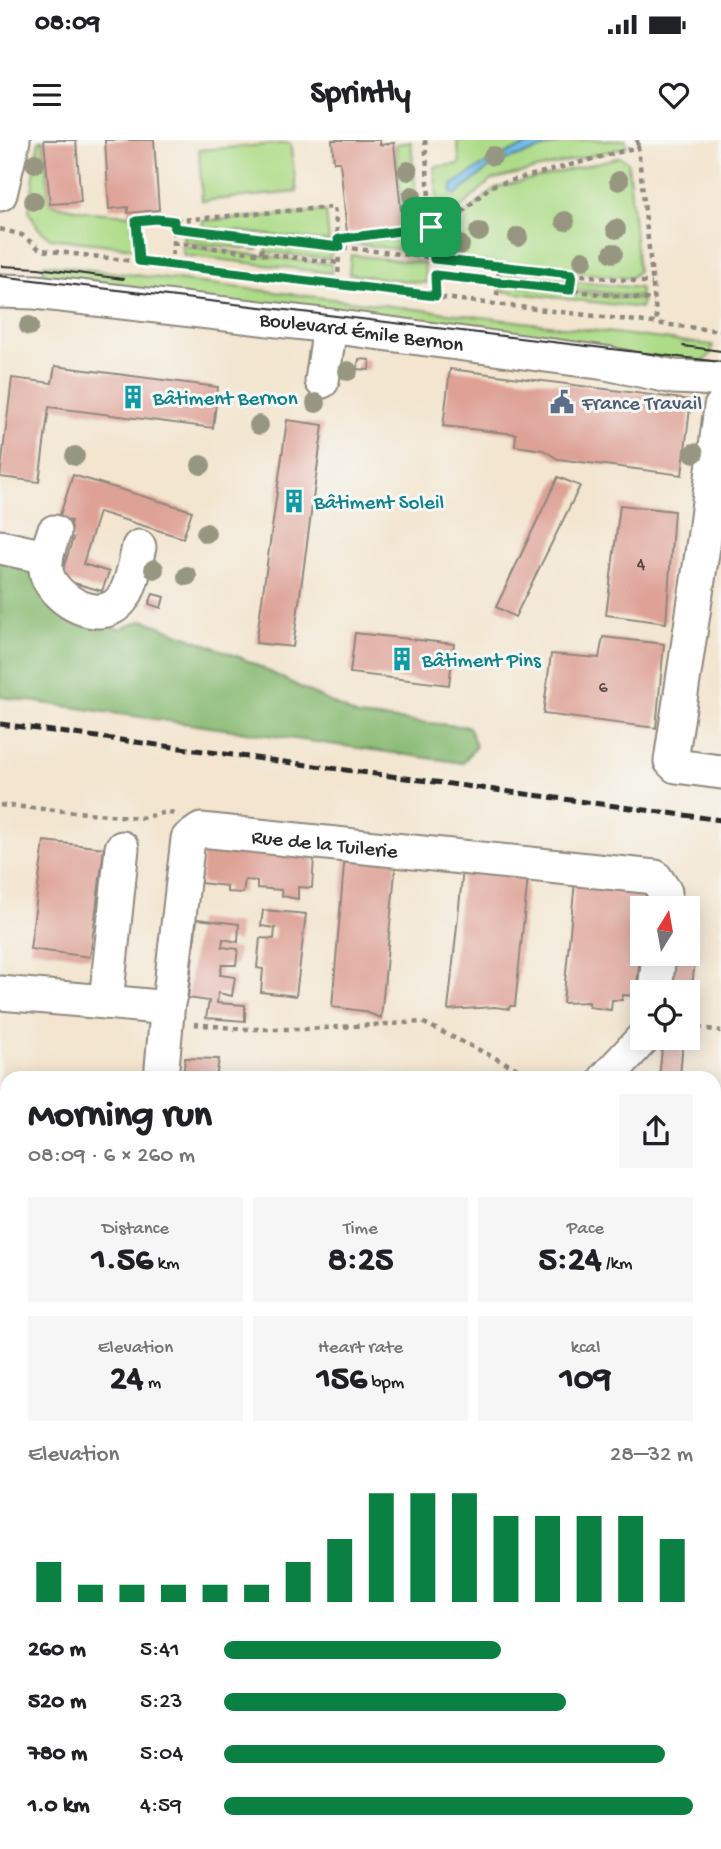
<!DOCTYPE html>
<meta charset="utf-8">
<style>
:root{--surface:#fff;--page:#f6f6f6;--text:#202124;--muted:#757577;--accent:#0b8043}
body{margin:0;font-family:"Gochi Hand",sans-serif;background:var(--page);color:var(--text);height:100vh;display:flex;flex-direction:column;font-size:26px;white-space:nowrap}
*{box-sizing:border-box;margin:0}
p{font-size:23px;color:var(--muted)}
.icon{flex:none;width:38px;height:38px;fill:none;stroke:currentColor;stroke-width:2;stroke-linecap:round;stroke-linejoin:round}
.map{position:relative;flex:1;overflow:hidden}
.details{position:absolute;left:0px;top:931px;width:721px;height:779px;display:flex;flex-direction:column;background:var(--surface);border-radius:21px 21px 0 0;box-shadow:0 4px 18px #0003}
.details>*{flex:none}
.needle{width:46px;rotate:11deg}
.buttons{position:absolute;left:630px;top:756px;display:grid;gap:14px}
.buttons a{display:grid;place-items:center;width:70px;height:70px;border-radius:0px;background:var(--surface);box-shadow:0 4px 18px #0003;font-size:35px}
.pin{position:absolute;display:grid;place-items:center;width:60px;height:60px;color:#fff;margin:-30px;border-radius:14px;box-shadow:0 4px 10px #0006}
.round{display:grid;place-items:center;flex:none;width:74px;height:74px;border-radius:0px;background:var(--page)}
.overview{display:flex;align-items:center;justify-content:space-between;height:119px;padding:0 28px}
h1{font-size:38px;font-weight:700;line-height:52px}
.metrics{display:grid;grid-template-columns:repeat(3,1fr);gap:10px;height:119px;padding:7px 28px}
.metrics div{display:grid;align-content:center;border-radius:0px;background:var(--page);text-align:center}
.metrics b{font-size:35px;font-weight:700}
.metrics small{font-size:19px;font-weight:400}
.metrics p{font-size:19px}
.chart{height:196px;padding:14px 28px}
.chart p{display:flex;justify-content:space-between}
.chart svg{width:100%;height:126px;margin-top:7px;stroke:var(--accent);stroke-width:6}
ul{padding:0 28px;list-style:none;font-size:23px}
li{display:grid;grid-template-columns:112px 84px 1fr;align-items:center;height:52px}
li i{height:18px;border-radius:9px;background:var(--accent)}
.status{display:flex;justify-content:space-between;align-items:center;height:49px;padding:0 35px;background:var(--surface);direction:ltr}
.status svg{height:19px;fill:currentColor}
header{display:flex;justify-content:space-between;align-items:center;height:91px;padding:0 28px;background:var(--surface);font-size:32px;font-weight:700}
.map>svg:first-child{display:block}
.green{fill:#addb87;stroke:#6c8359;stroke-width:2}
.forest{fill:#8abb74;stroke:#5a7350;stroke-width:2}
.water{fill:#6fbdea;stroke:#4d748a;stroke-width:2}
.building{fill:#dea196}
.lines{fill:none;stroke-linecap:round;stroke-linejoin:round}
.minor-casing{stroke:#8f887d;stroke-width:37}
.major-casing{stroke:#8f887d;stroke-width:42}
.path{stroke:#8f887d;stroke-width:4.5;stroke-dasharray:5 5;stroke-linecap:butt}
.minor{stroke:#fff;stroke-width:33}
.major{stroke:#f3c26a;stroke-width:38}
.tram{stroke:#2b2b2b;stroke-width:2}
.rail{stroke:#2b2b2b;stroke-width:5;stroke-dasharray:10 5;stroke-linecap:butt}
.tree{fill:#979781}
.route-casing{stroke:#fff;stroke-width:14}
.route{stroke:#0b8043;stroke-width:9}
.labels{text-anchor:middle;stroke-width:6;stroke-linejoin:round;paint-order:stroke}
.number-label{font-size:18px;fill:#584846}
.street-label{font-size:21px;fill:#2b2b2b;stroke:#f6f6f2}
.culture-label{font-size:21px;fill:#0d838f;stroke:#f6f6f2;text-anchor:start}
.service-label{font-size:21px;fill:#4e5e75;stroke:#f6f6f2;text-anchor:start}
</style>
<div class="status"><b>08:09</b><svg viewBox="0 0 49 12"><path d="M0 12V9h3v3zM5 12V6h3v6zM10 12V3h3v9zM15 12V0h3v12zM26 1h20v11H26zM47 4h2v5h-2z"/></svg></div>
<header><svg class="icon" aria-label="menu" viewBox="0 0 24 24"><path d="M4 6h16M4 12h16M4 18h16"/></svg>Sprintly<svg class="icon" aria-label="heart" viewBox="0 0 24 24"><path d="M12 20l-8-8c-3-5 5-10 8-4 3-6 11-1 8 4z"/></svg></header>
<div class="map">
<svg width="721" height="1709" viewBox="0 0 721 1709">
<rect width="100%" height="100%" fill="#f6f6f2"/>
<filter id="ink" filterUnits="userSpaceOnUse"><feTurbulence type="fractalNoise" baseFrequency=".0143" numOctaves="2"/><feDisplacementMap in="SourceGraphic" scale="14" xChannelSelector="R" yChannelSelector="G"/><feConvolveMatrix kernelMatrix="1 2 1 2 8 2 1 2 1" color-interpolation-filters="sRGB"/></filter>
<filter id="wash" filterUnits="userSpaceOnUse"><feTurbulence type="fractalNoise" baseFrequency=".00686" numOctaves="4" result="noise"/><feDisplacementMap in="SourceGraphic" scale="28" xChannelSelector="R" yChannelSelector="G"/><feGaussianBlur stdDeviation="1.57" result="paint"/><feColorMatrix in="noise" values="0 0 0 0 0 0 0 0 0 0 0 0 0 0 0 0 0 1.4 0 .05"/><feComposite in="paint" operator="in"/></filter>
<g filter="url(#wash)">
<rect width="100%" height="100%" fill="#f3e5cf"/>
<!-- green -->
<g class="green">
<polygon points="39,0 43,0 50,64 90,72 131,75 135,108 50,98 38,88 29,71"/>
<polygon points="457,0 626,0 627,7 491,40 440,87 434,27 460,24"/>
<polygon points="411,2 419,84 404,85 396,4"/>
<polygon points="290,3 297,52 202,61 199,10"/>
<polygon points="620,17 628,22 638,131 630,138 443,117 441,96 495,48"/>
<polygon points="326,71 329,102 202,87 203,81"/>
<polygon points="419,94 425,113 349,103"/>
<polygon points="183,96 258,103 258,110 183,102"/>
<polygon points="268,105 331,112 330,119 266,112"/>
<polygon points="181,106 331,124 331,133 184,115"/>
<polygon points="351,115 424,123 426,143 349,134"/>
<polygon points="44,124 713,205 710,215 701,224 42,145"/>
<polygon points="502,133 567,140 567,148 501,139"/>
<polygon points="576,142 640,148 641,157 574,149"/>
<polygon points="501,144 642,160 642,161 641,168 500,151"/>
<polygon points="0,1171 7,1171 7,1703 60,1703 61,1709 0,1709"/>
</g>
<!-- forest -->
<g class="forest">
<polygon points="0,412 22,417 60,476 120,489 144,480 242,518 358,576 469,587 476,606 463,623 0,557"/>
<polygon points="0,949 7,951 7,1012 0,1014"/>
<polygon points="714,1610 721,1610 721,1709 527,1709 527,1703 714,1703"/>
</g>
<!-- water -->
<polygon class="water" points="540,0 569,0 494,24 456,55 451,53 452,45 493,19"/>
<g id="blocks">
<!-- building -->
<g class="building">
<polygon points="44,0 76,0 81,62 50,64"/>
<polygon points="105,0 154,0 159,70 128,73 128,67 109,69"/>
<polygon points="332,0 380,0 380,5 394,3 403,89 347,93 340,22 334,22"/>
<polygon points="359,219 370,220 369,230 357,229"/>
<polygon points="55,226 218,247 213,288 49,267 39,342 0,337 12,238 52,243"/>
<polygon points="450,229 691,260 682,335 558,319 543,310 515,306 516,294 443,286"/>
<polygon points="287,280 323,285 293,507 256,503"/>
<polygon points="73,335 192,371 183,398 99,372 83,424 109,432 102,451 60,439 73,398 67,395 71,381 59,378"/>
<polygon points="558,337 580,346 515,477 496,467"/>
<polygon points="620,365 674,371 666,483 606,475"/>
<polygon points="153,454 164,457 161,468 149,464"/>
<polygon points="355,493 454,504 449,545 350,533"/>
<polygon points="603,497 664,504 656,588 543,574 551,514 599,518"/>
<polygon points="44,701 104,708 90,817 30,809"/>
<polygon points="203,706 314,718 312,748 298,747 298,759 282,756 281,750 257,748 257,741 245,740 243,753 227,752 227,746 201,743"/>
<polygon points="345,713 396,722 381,878 363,871 332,867"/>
<polygon points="463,729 528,736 515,866 510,866 509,869 495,867 448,870"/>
<polygon points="575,741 640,747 639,753 646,753 645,768 642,768 642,795 636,856 623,855 622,860 612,860 611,870 589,867 589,862 563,863"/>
<polygon points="263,770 306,774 296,856 261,852 263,829 257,828 260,798 274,799 275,788 261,786"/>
<polygon points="197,779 239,784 238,802 223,799 222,807 238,809 236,825 222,825 220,835 235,837 232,856 218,853 217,863 245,865 245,881 206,878 209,861 188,858"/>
<polygon points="674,818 695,820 690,865 700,867 699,876 688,875 688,852 671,852"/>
<polygon points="688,891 694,892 693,901 683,900 680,938 659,938 663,898 688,898"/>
<polygon points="185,918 219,919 216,938 183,938"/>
<polygon points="714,996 721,997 721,1024 714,1023"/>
<polygon points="714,1098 721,1098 721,1126 714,1125"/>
<polygon points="717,1242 721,1243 721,1275 715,1274"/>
<polygon points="210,1703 235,1703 235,1709 211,1709"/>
<polygon points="289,1703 320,1703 321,1707 290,1709"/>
</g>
</g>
</g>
<g filter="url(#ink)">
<use href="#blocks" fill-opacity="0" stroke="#8f887d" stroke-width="2"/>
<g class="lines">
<!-- minor casing -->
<g class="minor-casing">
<g id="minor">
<polyline points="0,54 13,0"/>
<path id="s1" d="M 0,151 L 35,152 L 330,186 L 606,223 L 674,237 L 721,239"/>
<polyline points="322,241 330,186"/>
<polyline points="721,267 705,393 671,621 676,626 721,632"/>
<path d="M 54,392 C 50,405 43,420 47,435 C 56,461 101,487 122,459 C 132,447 135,423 139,407"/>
<polyline points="0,407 46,417"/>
<polyline points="655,852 659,814"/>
<polyline points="0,853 106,862 122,708"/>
<path id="s2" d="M 106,862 L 158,867 L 168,862 L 170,855 L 188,699 L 201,690 L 655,737 L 665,752 L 663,768"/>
<polyline points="161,938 168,862"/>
<polyline points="606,938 643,898"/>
<polyline points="254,1703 255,1709"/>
</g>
</g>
<!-- major casing -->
<g class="major-casing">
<g id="major">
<polyline points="0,1142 7,1143"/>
<polyline points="714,1193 721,1194"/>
</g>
</g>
<!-- path -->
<g class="path">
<polyline points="425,0 436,156"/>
<polyline points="637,0 638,7"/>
<polyline points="174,88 652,143"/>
<polyline points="0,89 22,95 41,110 721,191"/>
<polyline points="338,99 431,87"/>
<polyline points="432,99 491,46 638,7 657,183"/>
<polyline points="173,103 339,123"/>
<polyline points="261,113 263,98"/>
<polyline points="139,121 136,81 156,79 181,80 334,67 339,107 338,145"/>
<polyline points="172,125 174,81"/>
<polyline points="435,135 654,160"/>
<polyline points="570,150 572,134"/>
<polyline points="497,156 499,126"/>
<polyline points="0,665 141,678 167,672 174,674"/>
<polyline points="194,884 242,889 306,889 422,882 536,938"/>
<polyline points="688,886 721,891"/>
<polyline points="0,1564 7,1563"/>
</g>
<!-- minor -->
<use href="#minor" class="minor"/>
<!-- major -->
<use href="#major" class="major"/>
<!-- tram -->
<g class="tram">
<polyline points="2,126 38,128 123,139"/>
<polyline points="0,136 721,222"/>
<polyline points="683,206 721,211"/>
</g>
<!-- rail -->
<polyline class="rail" points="0,584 721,680"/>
</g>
<!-- trees -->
<g class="tree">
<circle cx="493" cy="16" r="10"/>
<circle cx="35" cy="23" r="10"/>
<circle cx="408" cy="31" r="10"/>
<circle cx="619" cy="41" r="10"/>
<circle cx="412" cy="56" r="10"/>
<circle cx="34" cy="61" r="10"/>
<circle cx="413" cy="80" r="10"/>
<circle cx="565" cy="81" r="10"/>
<circle cx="616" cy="89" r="10"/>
<circle cx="479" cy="92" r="10"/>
<circle cx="518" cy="97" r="10"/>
<circle cx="460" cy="105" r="10"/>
<circle cx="613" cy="113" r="10"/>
<circle cx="583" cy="120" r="10"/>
<circle cx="29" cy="186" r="10"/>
<circle cx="348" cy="231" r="10"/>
<circle cx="316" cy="263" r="10"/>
<circle cx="259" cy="285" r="10"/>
<circle cx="694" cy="313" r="10"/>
<circle cx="75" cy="316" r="10"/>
<circle cx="201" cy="325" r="10"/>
<circle cx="206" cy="393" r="10"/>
<circle cx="154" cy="429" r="10"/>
<circle cx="187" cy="436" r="10"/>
</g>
</g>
<g class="lines" filter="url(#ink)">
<!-- route casing -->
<g class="route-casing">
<polygon id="route" points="156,79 174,81 174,88 340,107 338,99 431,87 434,119 572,134 570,150 435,135 436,156 139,121 136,81"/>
</g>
<!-- route -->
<use href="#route" class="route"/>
</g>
<!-- icons -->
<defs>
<g id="building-bare" transform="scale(1.89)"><path d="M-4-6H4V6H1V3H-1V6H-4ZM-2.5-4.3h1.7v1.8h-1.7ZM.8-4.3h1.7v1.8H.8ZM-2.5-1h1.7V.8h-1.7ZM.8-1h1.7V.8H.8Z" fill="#0f9aa8" stroke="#f6f6f2" stroke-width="2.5" paint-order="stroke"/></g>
<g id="civic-bare" transform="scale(1.89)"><path d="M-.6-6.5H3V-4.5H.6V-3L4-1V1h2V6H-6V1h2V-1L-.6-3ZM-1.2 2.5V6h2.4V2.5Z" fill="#5c6f8a" stroke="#f6f6f2" stroke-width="2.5" paint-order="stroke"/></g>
</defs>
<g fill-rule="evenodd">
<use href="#building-bare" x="133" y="257"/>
<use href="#civic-bare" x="562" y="262"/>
<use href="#building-bare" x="294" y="361"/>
<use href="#building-bare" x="402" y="519"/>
</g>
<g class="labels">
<!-- number labels -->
<g class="number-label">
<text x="641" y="429">4</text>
<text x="603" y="552">6</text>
</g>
<!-- street labels -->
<g class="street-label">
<text dy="7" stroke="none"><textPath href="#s1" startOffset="364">Boulevard Émile Bernon</textPath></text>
<text dy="7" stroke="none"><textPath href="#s2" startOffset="368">Rue de la Tuilerie</textPath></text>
</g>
<!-- culture labels -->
<g class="culture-label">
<text x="153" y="264">Bâtiment Bernon</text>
<text x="314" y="368">Bâtiment Soleil</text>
<text x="422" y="526">Bâtiment Pins</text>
</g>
<!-- service labels -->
<g class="service-label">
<text x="582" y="269">France Travail</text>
</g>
</g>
</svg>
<div class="buttons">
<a><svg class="needle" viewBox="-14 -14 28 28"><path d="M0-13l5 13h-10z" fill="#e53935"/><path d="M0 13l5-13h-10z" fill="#757577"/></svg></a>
<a><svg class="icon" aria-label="locate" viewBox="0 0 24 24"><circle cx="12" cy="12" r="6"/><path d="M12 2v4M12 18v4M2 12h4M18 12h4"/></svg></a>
</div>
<div class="pin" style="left:431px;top:87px;background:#1e9e55"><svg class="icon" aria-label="arrive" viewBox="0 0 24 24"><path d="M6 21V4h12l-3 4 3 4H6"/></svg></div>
<section class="details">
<div class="overview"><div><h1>Morning run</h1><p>08:09 · 6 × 260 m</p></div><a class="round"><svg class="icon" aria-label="share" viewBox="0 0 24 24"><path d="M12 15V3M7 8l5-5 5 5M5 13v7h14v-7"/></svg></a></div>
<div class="metrics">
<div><p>Distance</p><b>1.56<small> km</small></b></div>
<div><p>Time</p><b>8:25</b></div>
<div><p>Pace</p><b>5:24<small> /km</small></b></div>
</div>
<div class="metrics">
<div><p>Elevation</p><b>24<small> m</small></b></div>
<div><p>Heart rate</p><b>156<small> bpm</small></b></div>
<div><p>kcal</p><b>109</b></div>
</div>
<div class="chart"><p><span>Elevation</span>28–32 m</p>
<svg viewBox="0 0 160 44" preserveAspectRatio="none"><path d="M5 44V30M15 44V38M25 44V38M35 44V38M45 44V38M55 44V38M65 44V30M75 44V22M85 44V6M95 44V6M105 44V6M115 44V14M125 44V14M135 44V14M145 44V14M155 44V22"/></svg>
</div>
<ul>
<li><b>260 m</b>5:41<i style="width:59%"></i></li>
<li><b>520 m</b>5:23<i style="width:73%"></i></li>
<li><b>780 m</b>5:04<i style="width:94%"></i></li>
<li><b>1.0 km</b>4:59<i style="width:100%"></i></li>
</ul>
</section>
</div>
